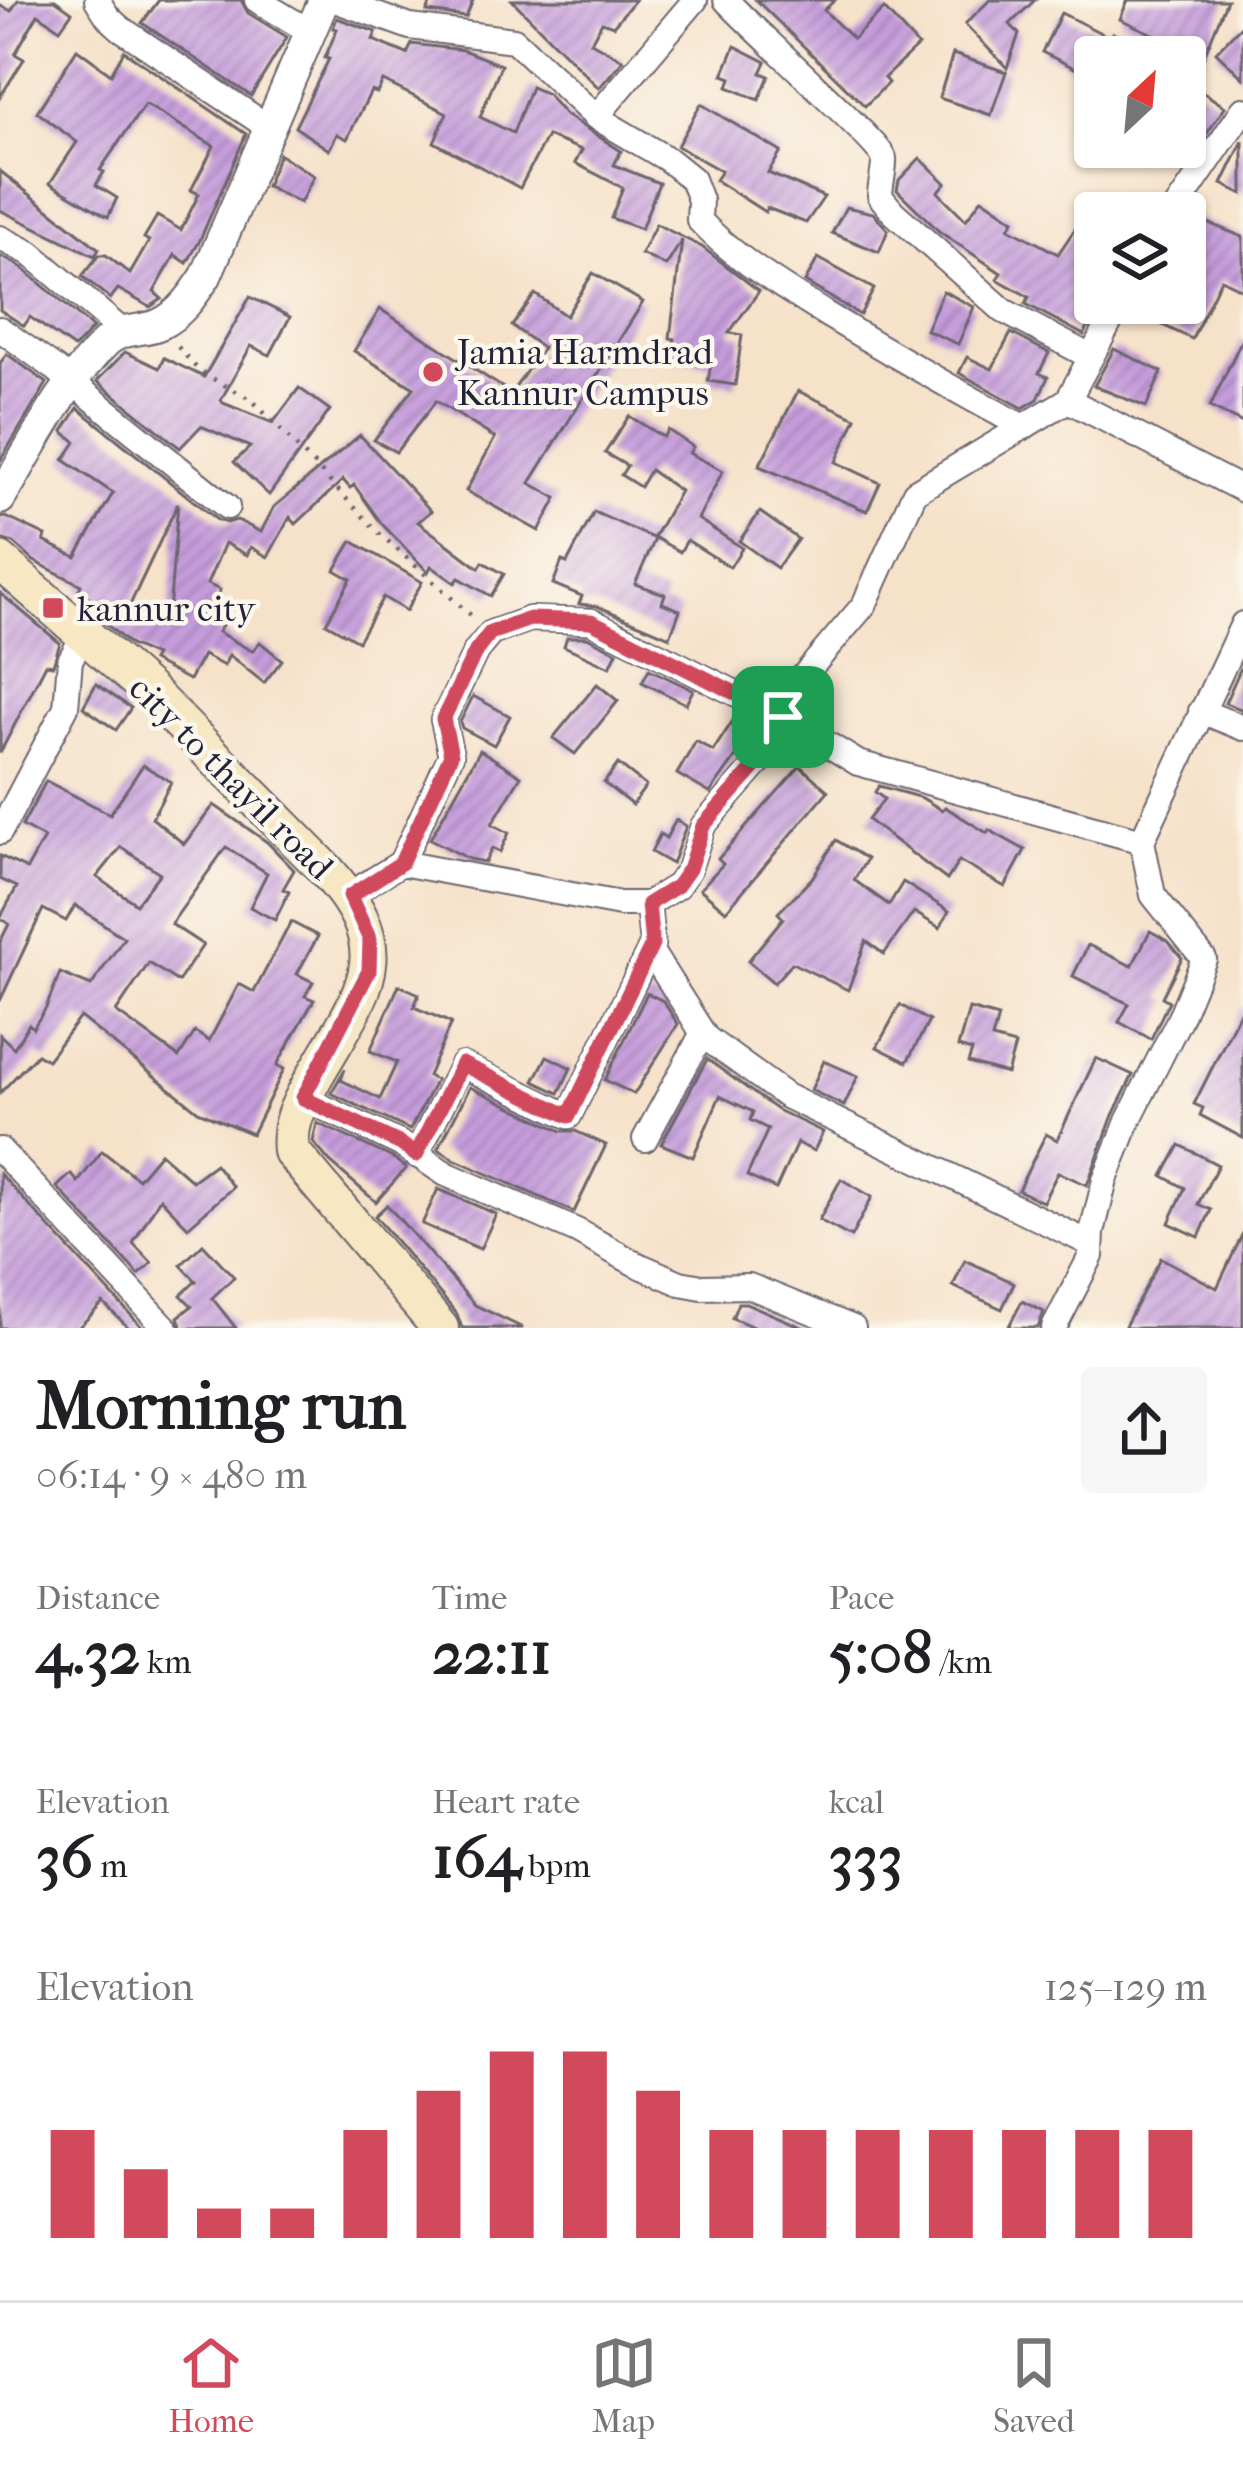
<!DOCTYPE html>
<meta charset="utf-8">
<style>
:root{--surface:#fff;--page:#f6f6f6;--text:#202124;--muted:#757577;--line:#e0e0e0;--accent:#d1495b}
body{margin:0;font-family:"IM FELL French Canon",serif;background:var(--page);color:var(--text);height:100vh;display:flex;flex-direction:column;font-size:45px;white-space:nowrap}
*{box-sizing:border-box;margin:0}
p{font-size:39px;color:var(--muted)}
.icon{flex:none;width:66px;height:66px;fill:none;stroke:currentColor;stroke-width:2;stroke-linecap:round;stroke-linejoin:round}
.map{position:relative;height:1328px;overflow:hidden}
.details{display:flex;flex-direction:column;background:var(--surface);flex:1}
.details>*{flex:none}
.needle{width:78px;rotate:26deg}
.controls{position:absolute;left:1074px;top:36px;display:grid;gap:24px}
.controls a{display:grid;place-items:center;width:132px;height:132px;border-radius:12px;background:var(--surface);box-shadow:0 3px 9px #0004;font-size:60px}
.pin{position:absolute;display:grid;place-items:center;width:102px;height:102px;color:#fff;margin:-51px;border-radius:24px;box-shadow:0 6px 18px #0006}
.round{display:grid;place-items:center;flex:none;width:126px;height:126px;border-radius:12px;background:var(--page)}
.overview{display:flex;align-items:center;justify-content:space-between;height:204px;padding:0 36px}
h1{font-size:66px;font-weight:800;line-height:90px}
.stats{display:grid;grid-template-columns:repeat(3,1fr);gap:18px;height:204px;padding:12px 36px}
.stats div{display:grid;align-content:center}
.stats b{font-size:60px;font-weight:800}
.stats small{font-size:33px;font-weight:400}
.stats p{font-size:33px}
.chart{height:336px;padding:24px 36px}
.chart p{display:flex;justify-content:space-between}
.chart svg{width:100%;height:216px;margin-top:12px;stroke:var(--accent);stroke-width:6}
.dock{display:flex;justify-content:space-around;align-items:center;height:168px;border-top:3px solid var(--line);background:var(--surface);font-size:33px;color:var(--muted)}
.dock a{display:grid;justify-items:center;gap:6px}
.dock .selected{color:var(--accent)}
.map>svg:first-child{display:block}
.building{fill:url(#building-hatch);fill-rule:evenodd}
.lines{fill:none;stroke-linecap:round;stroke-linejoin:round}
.minor-casing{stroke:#6c656d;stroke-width:28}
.tertiary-casing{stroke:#6c656d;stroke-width:34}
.secondary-casing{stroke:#6c656d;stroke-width:40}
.path{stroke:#6c656d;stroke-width:4.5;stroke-dasharray:3 9;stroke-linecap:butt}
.minor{stroke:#fff;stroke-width:24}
.tertiary{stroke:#fff;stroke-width:30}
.secondary{stroke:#f7e8c3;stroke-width:36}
.route-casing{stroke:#fff;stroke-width:24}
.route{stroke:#d1495b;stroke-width:15}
.poi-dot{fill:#d1495b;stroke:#fbf7ec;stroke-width:4.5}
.labels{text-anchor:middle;stroke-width:9;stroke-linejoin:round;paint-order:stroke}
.poi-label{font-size:36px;fill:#22223b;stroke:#fbf7ec;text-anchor:start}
.street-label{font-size:36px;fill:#22223b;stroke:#fbf7ec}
</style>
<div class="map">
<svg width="1243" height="1328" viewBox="0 0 1243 1328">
<defs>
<pattern id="building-hatch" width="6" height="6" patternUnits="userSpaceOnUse" patternTransform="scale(3)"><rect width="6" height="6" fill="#c69ddc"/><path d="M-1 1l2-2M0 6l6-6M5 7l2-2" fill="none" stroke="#a080b4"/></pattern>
</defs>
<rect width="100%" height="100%" fill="#fbf7ec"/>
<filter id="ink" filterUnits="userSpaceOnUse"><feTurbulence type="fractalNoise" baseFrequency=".00833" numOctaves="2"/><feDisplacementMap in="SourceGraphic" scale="24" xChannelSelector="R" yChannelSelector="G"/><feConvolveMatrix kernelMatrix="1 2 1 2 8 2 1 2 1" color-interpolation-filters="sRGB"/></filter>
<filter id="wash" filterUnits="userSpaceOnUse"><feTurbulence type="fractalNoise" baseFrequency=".004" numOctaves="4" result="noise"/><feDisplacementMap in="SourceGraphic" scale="48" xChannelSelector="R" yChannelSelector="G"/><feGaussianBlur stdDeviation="2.7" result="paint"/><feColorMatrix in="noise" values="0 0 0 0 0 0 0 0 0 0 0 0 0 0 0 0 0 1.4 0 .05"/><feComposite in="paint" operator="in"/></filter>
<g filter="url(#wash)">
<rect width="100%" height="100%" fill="#f6e1c9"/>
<g id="blocks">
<!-- building -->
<g class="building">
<polygon points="18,0 55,0 72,12 60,29 38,14 15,54 24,59 0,97 0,5 11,11"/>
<polygon points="159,0 241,0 248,13 287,37 251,96 142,23"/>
<polygon points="432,0 473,0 466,17 427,12"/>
<polygon points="512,0 635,0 613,26 602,22 591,42 623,60 599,88"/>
<polygon points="756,0 835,0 824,10 853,39 884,9 918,46 884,78 888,83 865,106"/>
<polygon points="990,0 1035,0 1010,24 1019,34 1007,68 965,24"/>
<polygon points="1128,0 1227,0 1192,85 1225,107 1184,167 1154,147 1185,147 1185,49 1120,19"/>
<polygon points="1061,13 1111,38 1113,33 1150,57 1095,57 1095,78 1042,52"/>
<polygon points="337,18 376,32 373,40 407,54 412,44 463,50 501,65 480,117 513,133 531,87 547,94 564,114 621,151 614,165 659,183 641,229 611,218 623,188 575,163 582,150 547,136 520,188 434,142 447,113 383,81 377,93 371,91 347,139 337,134 329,150 295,127 329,59 325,58 337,29 333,28"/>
<polygon points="1243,24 1243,78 1216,52"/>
<polygon points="735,46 766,62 761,73 769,76 759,100 728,87 731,78 723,75"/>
<polygon points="77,49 111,74 124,51 246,134 199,242 187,263 175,255 154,292 162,299 150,307 118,289 110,299 82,276 99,255 106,255 130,274 149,241 144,238 157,216 181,230 199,194 191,190 214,146 145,104 100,170 104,172 96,185 117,198 108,217 50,183 77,142 37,112"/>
<polygon points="953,54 1006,72 991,115 939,98"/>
<polygon points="701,104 781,152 768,173 824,197 806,223 767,208 765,212 715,180 721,171 677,146"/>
<polygon points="1243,141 1243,194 1222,184"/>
<polygon points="279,154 314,176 300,203 266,186"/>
<polygon points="920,158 946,183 938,192 966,220 982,198 1014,220 1009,228 1058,254 1077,226 1095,238 1095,303 1101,303 1084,335 1026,304 1029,297 997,279 1001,273 940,232 897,190 899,180"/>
<polygon points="0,171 99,249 95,256 0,210"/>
<polygon points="846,207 873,213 888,230 879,252 832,233"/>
<polygon points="1191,216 1243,237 1243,290 1221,279 1192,339 1152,320 1160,303 1185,303 1185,224"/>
<polygon points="656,224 702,247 759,291 729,333 742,335 735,385 708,381 711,364 672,359 675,339 670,338 682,240 666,266 641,254"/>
<polygon points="0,256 21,267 93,328 74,348 30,317 24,326 0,310"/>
<polygon points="818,258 874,289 860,315 805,282"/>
<polygon points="593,273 643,302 530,483 557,498 539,531 466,491 495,438 436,401 396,452 374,440 414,388 354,351 380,309 511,393 543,348 512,326 535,294 566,316"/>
<polygon points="943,291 974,307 958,344 926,330"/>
<polygon points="250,297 290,317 270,355 251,346 221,400 223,403 273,423 299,388 330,410 269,495 234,462 250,447 201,426 180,448 97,381 125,352 159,368 164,358 204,377"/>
<polygon points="1011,333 1049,353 1039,373 1048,377 1038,399 1023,408 959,373 967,357 992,369"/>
<polygon points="1243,337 1243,423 1210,407"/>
<polygon points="1114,349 1162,372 1146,407 1094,386"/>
<polygon points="7,354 47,383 0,461 0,363"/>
<polygon points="798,391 856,418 836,462 880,483 867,511 759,466"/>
<path d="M 78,408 L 217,520 L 226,523 L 237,520 L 261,532 L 274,507 L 360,435 L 431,511 L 418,522 L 479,568 L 483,562 L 504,574 L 491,596 L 459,578 L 455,583 L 431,566 L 428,572 L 382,524 L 354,485 L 350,488 L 343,480 L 296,524 L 290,517 L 268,557 L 251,547 L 247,555 L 225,543 L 207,584 L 220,590 L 212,608 L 227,616 L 218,632 L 252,651 L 260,642 L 282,660 L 264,683 L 229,655 L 224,666 L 203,655 L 189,680 L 152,661 L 155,656 L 130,645 L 96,615 L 101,603 L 78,592 L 81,585 L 34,561 L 14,543 L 0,539 L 0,518 L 6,517 L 46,536 L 44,541 L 76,557 L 113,493 L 64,460 L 76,442 L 63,431 ZM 178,503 L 168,625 L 129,607 Z"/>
<polygon points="629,416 663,437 668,430 693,447 689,453 723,471 698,519 742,548 730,567 687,540 680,552 654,537 680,491 650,470 640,487 621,475 627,466 605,453"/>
<polygon points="594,512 655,539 635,584 665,594 662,603 680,610 670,637 597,606 579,604 582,596 553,584 562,561 567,563"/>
<polygon points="760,512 798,539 777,568 739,541"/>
<polygon points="352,541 422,582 406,611 383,597 358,641 326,623 351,579 335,570"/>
<polygon points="0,593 60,643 53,665 46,664 0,753"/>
<polygon points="567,637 587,637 617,652 610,667 564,646"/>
<polygon points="1243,663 1243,710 1225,703"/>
<polygon points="649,669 693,690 686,704 642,682"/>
<polygon points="96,684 131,708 116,730 83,707"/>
<polygon points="597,684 618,701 575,754 553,738"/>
<polygon points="473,696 510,716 494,745 462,728 460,722"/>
<polygon points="738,713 762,725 752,745 744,754 740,751 710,793 677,774 696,741 713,751"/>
<polygon points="480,750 521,776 492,824 509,833 500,852 492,848 485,862 469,859 430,839"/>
<polygon points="618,764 646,786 632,805 604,783"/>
<path d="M 143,765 L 171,782 L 152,818 L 184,844 L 214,805 L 267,842 L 294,870 L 283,889 L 289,892 L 275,920 L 250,907 L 267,873 L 226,847 L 171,924 L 203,945 L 178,982 L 149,963 L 116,1012 L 179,1057 L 195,1032 L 209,1041 L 239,984 L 254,992 L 291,922 L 318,936 L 297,974 L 313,982 L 305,996 L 314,1000 L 277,1065 L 284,1069 L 252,1134 L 198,1111 L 80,1017 L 47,1060 L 37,1054 L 0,1093 L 0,1035 L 14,1048 L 29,1024 L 33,1028 L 46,1008 L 60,973 L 91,986 L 124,938 L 75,905 L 66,921 L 43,909 L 0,1001 L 0,942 L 9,924 L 0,918 L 17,887 L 0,879 L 0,856 L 27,869 L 44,838 L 22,826 L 46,781 L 110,814 ZM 121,847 L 160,873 L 136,904 L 97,877 Z"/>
<polygon points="800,766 828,791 726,911 700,889 723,864 718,859"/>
<polygon points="879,786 922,798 942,810 945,807 987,833 989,830 1025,850 1005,887 959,861 947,880 868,820 884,799 875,792"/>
<polygon points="676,820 686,826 672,864 651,852 660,834 666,838"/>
<polygon points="836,840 867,859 854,880 889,905 903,882 949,911 940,928 914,912 884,954 866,941 848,990 792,963 774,983 748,961 783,918 778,913 812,878"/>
<polygon points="1150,931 1168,941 1182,958 1162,997 1169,1001 1151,1039 1119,1022 1129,1004 1073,976 1088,945 1132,966"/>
<polygon points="399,985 419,994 414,1007 451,1023 428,1076 436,1080 410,1130 331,1093 345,1069 341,1080 380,1099 397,1062 370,1051"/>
<polygon points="647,993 663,1001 678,1024 634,1094 605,1080"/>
<polygon points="900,1005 929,1021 907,1062 877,1047"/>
<polygon points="1243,1006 1243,1138 1200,1115 1203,1108 1194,1104"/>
<polygon points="969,1009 998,1017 992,1039 1015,1045 1007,1074 968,1063 972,1051 958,1047"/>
<polygon points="547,1056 571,1068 559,1093 534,1081"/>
<polygon points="1096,1058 1133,1075 1113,1115 1087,1185 1058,1172 1043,1202 1018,1190 1046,1134 1057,1140"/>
<polygon points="707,1059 777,1110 823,1132 814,1151 797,1143 776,1189 747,1176 768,1129 750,1120 753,1112 720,1096 693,1157 661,1144"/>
<polygon points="824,1061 858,1076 844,1106 811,1090"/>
<polygon points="470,1087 562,1131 575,1131 606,1145 574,1212 454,1159 438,1149"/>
<polygon points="317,1123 393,1158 406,1168 376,1202 330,1162 313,1142"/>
<polygon points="1180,1145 1218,1165 1198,1204 1211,1210 1199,1237 1169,1223 1185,1188 1163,1176"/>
<polygon points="102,1151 138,1179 160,1153 192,1181 215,1164 233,1187 188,1227 160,1198 133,1243 152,1263 139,1275 57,1187 71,1174 78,1182"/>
<polygon points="0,1174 143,1328 129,1328 103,1303 78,1328 0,1328"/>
<polygon points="841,1179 872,1197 851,1237 819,1220"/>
<polygon points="438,1189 496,1214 480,1249 422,1224"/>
<polygon points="387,1205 475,1305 523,1328 462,1328 457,1314 375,1216"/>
<polygon points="1243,1233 1243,1328 1124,1328 1161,1258 1217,1288"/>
<polygon points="203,1244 234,1277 212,1298 236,1328 182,1328 178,1317 192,1306 181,1295 196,1281 181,1265"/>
<polygon points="965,1260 1014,1283 1002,1309 953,1286"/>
<polygon points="1022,1301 1044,1312 1038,1328 1008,1328"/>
<polygon points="738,1303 746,1303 804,1328 756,1328 732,1318"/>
</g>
</g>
</g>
<g filter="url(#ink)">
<use href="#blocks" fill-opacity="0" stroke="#6c656d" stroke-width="3"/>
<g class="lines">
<!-- minor casing -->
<g class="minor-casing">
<g id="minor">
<polyline points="97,0 108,17 120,28 271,129"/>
<polyline points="257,0 309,31"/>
<path d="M 335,0 L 410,27 L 514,40 L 596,117 L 667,159 L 692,179 L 700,200 L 699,220 C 735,259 780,285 824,313 C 890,353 956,391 1024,427"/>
<path d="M 726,0 C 746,23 883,146 884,158 C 885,169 880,184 880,196 L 893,212 L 1004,311 L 1089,356"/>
<polyline points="596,117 695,0"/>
<polyline points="1173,213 1243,110"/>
<polyline points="0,238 30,253 123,332"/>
<polyline points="0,329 57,370 227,507"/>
<polyline points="1068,400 1120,303"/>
<polyline points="1201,711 1243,728"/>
<polyline points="0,832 66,707 70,660 84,635"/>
<polyline points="401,863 451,755 443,720 476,651 491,633 530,619 591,621 783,717 858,763 1142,841 1243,624"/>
<polyline points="349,895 401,863 620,904 648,904 677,886 689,869 703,826 767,753 801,679 864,605 915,492 1068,400 1243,490"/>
<polyline points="650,950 706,1038 786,1096 1091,1244"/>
<polyline points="303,1098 401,1144 446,1174 577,1231 636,1264 680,1283 702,1287 749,1286 853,1328"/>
<polyline points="645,1139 703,1033"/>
<polyline points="0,1150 166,1328"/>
<polyline points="416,1155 462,1065 569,1116 652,945 648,904"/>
<polyline points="1054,1328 1091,1256 1092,1232 1105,1180 1128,1121 1179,1020 1204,959 1153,895 1142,841"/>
</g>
</g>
<!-- tertiary casing -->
<g class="tertiary-casing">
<path id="tertiary" d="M 0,499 C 32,447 62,384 107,341 C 123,327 143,332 160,324 C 181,314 194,294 206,276 L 324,0"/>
</g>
<!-- secondary casing -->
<g class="secondary-casing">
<path id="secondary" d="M 0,561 L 147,689 L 323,867 C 404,954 362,992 312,1081 C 299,1105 288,1123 291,1151 L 440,1328"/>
</g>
<!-- path -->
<polyline class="path" points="178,347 199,371 252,400 381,535 473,617"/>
<!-- minor -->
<use href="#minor" class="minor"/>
<!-- tertiary -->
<use href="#tertiary" class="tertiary"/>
<!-- secondary -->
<use href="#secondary" class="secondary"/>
</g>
</g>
<g class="lines" filter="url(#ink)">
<!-- route casing -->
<g class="route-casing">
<polygon id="route" points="530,619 591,621 783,717 767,753 703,826 689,869 677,886 648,904 652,945 569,1116 462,1064 416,1155 401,1144 303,1098 369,971 370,940 350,896 401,863 451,755 443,719 476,651 490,633"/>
</g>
<!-- route -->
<use href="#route" class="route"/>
</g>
<!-- markers -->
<g class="poi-dot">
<circle cx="433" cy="372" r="12"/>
<rect x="41" y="596" width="24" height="24" rx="6"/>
</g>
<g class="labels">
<!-- poi labels -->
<g class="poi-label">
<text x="457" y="364">Jamia Harmdrad<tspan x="457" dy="41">Kannur Campus</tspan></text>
<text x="77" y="621">kannur city</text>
</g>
<!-- street labels -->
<g class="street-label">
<text transform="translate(232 777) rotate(45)" y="13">city to thayil road</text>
</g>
</g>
</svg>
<div class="controls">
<a><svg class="needle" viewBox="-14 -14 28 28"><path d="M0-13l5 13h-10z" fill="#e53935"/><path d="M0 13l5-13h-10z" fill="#757577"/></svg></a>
<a><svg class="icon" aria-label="layers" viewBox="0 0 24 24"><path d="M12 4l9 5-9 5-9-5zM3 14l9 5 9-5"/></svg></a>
</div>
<div class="pin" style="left:783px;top:717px;background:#1e9e55"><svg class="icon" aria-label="arrive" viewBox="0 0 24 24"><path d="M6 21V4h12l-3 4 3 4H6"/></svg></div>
</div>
<section class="details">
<div class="overview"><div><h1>Morning run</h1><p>06:14 · 9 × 480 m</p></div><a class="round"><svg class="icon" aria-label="share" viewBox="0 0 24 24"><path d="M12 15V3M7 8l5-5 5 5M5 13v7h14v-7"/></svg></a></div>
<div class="stats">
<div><p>Distance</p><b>4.32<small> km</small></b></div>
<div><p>Time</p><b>22:11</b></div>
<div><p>Pace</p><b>5:08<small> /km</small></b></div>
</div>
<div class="stats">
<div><p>Elevation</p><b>36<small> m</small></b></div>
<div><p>Heart rate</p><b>164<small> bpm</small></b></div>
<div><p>kcal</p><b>333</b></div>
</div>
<div class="chart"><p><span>Elevation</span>125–129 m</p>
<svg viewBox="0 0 160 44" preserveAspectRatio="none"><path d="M5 44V22M15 44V30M25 44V38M35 44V38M45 44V22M55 44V14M65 44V6M75 44V6M85 44V14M95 44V22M105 44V22M115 44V22M125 44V22M135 44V22M145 44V22M155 44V22"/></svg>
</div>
</section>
<nav class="dock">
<a class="selected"><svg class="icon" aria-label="home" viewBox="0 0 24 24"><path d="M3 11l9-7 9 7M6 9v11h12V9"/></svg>Home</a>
<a><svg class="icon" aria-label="map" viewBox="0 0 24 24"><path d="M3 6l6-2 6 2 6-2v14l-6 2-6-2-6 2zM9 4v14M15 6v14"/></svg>Map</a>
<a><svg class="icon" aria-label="saved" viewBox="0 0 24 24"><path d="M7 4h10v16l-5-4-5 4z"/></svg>Saved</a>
</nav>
